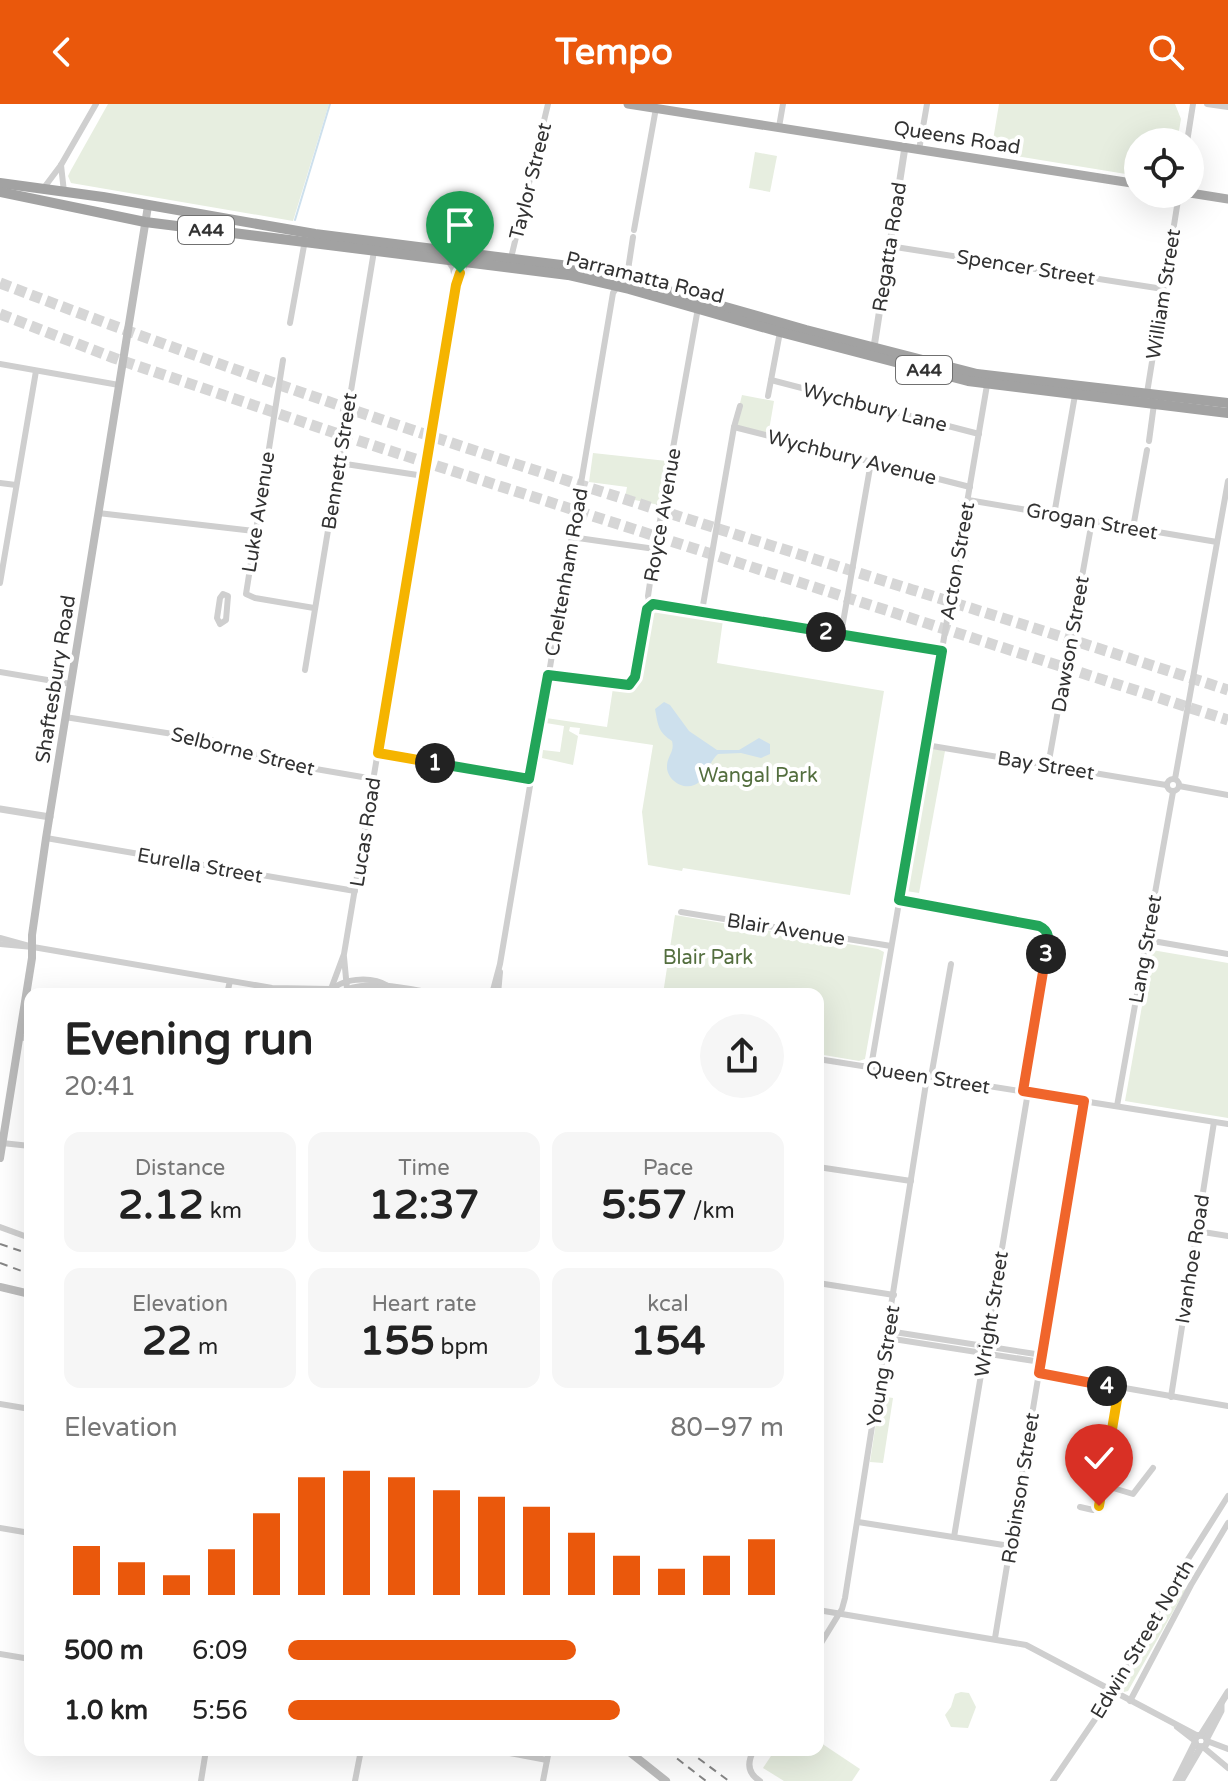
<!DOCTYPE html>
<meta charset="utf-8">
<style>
:root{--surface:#fff;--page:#f6f6f6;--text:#222;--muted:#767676;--accent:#ea580c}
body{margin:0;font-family:"Varela Round",sans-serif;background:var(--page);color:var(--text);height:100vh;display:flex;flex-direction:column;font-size:30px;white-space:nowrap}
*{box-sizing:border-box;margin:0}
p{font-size:26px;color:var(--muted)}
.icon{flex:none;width:44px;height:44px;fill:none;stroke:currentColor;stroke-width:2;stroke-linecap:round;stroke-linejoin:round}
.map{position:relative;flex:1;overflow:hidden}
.side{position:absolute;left:24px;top:884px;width:800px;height:768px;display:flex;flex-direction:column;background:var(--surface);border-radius:16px;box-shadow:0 8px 32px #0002}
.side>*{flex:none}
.controls{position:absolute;left:1124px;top:24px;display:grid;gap:16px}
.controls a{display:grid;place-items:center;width:80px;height:80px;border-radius:50%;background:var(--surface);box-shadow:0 8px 32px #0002;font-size:40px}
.pin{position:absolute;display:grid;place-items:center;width:68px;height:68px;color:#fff;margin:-82px -34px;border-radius:50% 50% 50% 0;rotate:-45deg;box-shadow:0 0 8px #0007}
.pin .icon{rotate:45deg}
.km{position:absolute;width:40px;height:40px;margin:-20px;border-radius:50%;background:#222;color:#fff;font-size:22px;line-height:40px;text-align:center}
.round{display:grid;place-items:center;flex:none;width:84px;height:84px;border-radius:42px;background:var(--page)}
.summary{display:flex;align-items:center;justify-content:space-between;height:136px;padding:0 40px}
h1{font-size:44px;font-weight:700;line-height:60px}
.stats{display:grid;grid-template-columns:repeat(3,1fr);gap:12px;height:136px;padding:8px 40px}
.stats div{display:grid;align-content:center;border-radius:16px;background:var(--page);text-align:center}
.stats b{font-size:40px;font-weight:700}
.stats small{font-size:22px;font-weight:400}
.stats p{font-size:22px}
.chart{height:224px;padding:16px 40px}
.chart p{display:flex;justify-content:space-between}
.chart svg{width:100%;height:144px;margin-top:8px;stroke:var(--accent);stroke-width:6}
ul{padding:0 40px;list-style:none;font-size:26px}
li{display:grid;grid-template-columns:128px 96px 1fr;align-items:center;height:60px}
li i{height:20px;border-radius:10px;background:var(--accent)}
header{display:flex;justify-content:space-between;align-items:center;height:104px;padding:0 40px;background:var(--accent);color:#fff;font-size:36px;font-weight:700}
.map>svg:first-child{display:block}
.green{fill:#e7eee0}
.water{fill:#cde0ed}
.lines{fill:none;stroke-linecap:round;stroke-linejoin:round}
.stream{stroke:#cde0ed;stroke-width:2}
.motorway-tunnel{stroke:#d6d6d6;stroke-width:11;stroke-dasharray:11 5.5;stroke-linecap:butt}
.minor{stroke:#cfcfcf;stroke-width:6}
.tertiary{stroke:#cfcfcf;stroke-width:7}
.secondary{stroke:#bcbcbc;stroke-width:8}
.primary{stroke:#aaa;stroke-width:9}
.trunk{stroke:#a2a2a2;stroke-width:10}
.rail{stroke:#878787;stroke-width:2;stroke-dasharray:8 6;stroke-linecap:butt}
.split-1-casing{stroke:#fff;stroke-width:16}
.split-2-casing{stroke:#fff;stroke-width:16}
.split-3-casing{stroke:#fff;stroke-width:16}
.split-4-casing{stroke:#fff;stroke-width:16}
.split-5-casing{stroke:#fff;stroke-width:16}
.split-1{stroke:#f5b400;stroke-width:10}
.split-2{stroke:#22a559;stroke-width:10}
.split-3{stroke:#22a559;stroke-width:10}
.split-4{stroke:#f0652b;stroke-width:10}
.split-5{stroke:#f5b400;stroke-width:10}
.labels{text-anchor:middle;stroke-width:8;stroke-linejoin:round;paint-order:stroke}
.shield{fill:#fff;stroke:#707070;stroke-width:2}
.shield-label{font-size:18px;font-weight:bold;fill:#323232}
.street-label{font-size:20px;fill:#323232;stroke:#fff}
.park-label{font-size:20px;fill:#536e3e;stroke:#fff}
</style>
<header><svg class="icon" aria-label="back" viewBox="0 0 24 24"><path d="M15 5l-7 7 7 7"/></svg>Tempo<svg class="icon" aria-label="search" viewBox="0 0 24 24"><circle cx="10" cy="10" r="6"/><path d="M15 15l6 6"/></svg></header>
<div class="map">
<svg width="1228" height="1677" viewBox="0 0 1228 1677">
<rect width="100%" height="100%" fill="#fff"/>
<!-- green -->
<g class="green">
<polygon points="108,0 329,0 293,117 71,79 68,72 71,66"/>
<polygon points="999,0 1175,0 1181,15 1177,38 1138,38 1138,72 991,48"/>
<polygon points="755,48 777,52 770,88 749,84"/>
<polygon points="742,291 774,297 768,332 734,323"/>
<polygon points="593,349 667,357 659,401 625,394 627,383 589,378"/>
<polygon points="660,506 723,516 717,559 884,587 850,791 683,764 682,767 648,761 642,708 653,641 579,630 580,624 570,623 569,627 578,632 573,661 542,654 543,646 560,648 564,622 546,619 546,614 607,623 613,584 627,586 638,577 650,512 653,507"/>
<polygon points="930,644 945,647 919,789 906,787"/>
<polygon points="675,811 878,845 884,848 865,955 859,957 818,950 818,890 663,890"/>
<polygon points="1152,846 1228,859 1228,1014 1125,997"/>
<polygon points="880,1292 893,1294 883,1359 870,1358"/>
<polygon points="1178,1482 1184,1482 1186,1485 1128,1587 1124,1588 1121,1584 1122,1579"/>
<polygon points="961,1588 969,1589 976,1603 968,1624 951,1623 945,1611 951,1603 955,1590"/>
<polygon points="818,1637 860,1665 852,1677 784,1677 763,1664 775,1646 818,1646"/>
</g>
<!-- water -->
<path class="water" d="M 664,598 L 670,601 L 689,627 L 717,646 L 739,646 L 759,634 L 770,640 L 770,650 L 761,654 L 741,649 L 718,650 C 709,658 708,670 700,677 C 688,690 666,677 667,662 C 667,652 675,648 672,637 C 658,628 658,621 655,605 Z"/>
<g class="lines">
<!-- stream -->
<polyline class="stream" points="295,116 330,0"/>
<!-- motorway-tunnel -->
<g class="motorway-tunnel">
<path d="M 0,179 C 402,334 818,453 1228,586"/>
<polyline points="0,210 114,254 350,334 1228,616"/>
</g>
<!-- minor -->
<g class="minor">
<polyline points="1207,0 1228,3"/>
<polyline points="779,23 783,0"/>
<polyline points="1187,38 1193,0"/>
<polyline points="919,46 927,0"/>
<polyline points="61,61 64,88"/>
<polyline points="43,85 61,61 96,0"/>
<polyline points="634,126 656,4"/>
<polyline points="889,142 1163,185"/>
<polyline points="511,154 548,0"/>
<polyline points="449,158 453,164 456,181"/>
<polyline points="290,219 305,136"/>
<polyline points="283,256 246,490 255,494 314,504"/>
<polyline points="0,260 119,281"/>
<polyline points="771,276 979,330"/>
<polyline points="1147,289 1179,90"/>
<polyline points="768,292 780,228"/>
<polyline points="734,323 970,383"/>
<polyline points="1149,337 1154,300"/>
<polyline points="339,359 424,372"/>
<polyline points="0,379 16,381"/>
<polyline points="968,396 1217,438"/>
<polyline points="98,409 254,427"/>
<polyline points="1054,411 1075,291"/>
<polyline points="1133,424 1147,346"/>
<polyline points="571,433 655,445"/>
<polyline points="0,479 36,267"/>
<polygon points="223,490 228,492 226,516 220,520 217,514 220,494"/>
<polyline points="650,501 657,500 942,547"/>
<polyline points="702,507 734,323 740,302"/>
<polyline points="841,530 871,358"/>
<polyline points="305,566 374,147"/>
<polyline points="0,568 71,580"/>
<polyline points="548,571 621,582 629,581 634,576 650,501 648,492 655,445 698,204"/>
<polyline points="65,613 211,636 275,658 374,675"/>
<polyline points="926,641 1166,681"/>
<polyline points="378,649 529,675"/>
<polyline points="1048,662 1092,417"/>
<circle cx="1173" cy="681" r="6"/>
<polyline points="1175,675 1228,377"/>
<polyline points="1179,682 1228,691"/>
<polyline points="46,734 355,787"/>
<polyline points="899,796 1039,822 1047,827 1042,877 1023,987"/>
<polyline points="681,808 891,842"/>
<polyline points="0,834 29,842"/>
<polyline points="1147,836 1228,850"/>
<polyline points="0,840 33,843 272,884 331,885"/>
<polyline points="331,885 344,850 456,181 466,159"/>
<path d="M 347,885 C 376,876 408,885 438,890"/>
<polyline points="227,890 230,877"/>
<path d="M 329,890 C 339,873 372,872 388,882"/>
<polyline points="342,890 347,885 344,853"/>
<polyline points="492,890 500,860 613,189 628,166 633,133"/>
<polyline points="498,890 500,868"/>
<polyline points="20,933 30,935"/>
<polyline points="818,955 1228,1020"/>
<polyline points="871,963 987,281"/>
<polyline points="931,973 951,860"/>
<polyline points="1117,1002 1173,688"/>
<polyline points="2,1039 30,1042"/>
<polyline points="818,1063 911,1077"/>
<polyline points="0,1123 30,1134"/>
<polyline points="1197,1127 1228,1132"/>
<polyline points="818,1179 894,1191"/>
<polyline points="888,1227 1042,1251"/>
<polyline points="887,1234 1041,1258"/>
<polyline points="1039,1269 1228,1302"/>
<polyline points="1171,1293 1214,1018"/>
<polyline points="0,1300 30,1305"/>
<polyline points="1103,1381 1133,1390 1153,1364"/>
<polyline points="1080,1403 1093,1406 1099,1402 1119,1284"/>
<polyline points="858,1418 1010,1442"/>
<polyline points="0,1424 30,1429"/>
<polyline points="954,1433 1028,988"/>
<polyline points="818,1506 1026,1541 1198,1632"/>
<polyline points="995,1534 1084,997"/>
<polyline points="818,1544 842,1505 845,1494 927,973"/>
<polyline points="0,1550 30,1555"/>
<polyline points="1130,1597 1191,1481 1228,1419"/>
<polyline points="1177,1623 1195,1637"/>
<polyline points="1207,1637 1228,1645"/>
<polyline points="1203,1643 1228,1664"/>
<polyline points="494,1646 547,1656"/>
<path d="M 754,1646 C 747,1658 747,1669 760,1677"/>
<polyline points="201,1677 206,1646"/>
<polyline points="355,1677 361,1646"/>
<polyline points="543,1677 549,1646"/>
<polyline points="1053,1677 1113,1589 1173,1479 1228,1392"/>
</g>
<!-- tertiary -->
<g class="tertiary">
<polyline points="874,243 905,43"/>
<polyline points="0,705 50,713"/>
<circle cx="1201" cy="1637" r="6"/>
<polyline points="1201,1631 1228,1588"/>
<polyline points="1207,1634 1221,1607 1221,1600"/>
<polyline points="1176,1677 1195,1639"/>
<polyline points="1181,1677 1201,1643"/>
</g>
<!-- secondary -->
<g class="secondary">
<polyline points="0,1054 32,854 32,831 46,734 148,102"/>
<polyline points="0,1183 30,1190"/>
<polyline points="627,1646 666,1677"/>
</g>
<!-- primary -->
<g class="primary">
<polyline points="628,0 1138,80"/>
<polyline points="1190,89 1228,95"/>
</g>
<!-- trunk -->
<g class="trunk">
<polyline points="0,79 103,93 315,130 569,162 623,174 806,226 977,270 1228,299"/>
<polyline points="0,88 145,118 568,171 629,185 780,228 968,277 1228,309"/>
</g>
<!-- rail -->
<g class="rail">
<polyline points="0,1140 30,1150"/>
<polyline points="0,1159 30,1170"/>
<polyline points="666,1646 706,1677"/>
<polyline points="687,1646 729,1677"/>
</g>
</g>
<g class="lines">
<!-- split-1 casing -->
<g class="split-1-casing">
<polyline id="split-1" points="435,659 378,649 456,181 460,169"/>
</g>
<!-- split-2 casing -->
<g class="split-2-casing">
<polyline id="split-2" points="435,659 529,675 548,571 629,581 635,573 647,505 653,500 826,528"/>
</g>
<!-- split-3 casing -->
<g class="split-3-casing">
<path id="split-3" d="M 826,528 L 942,547 L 899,796 L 1039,822 C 1052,828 1048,838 1046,850"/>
</g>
<!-- split-4 casing -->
<g class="split-4-casing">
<polyline id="split-4" points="1046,850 1023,987 1084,997 1039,1269 1107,1282"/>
</g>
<!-- split-5 casing -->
<g class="split-5-casing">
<polyline id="split-5" points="1099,1402 1119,1284 1107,1282"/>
</g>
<!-- split-1 -->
<use href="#split-1" class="split-1"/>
<!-- split-2 -->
<use href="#split-2" class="split-2"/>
<!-- split-3 -->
<use href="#split-3" class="split-3"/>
<!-- split-4 -->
<use href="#split-4" class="split-4"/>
<!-- split-5 -->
<use href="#split-5" class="split-5"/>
</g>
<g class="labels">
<!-- shield labels -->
<g class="shield">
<rect x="178" y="112" width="56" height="28" rx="6"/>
<rect x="896" y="252" width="56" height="28" rx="6"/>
</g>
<g class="shield-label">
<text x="206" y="132">A44</text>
<text x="924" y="272">A44</text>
</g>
<!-- street labels -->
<g class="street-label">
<text transform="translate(957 33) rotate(9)" y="7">Queens Road</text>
<text transform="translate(530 77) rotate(-76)" y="7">Taylor Street</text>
<text transform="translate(889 143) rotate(-81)" y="7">Regatta Road</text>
<text transform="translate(1026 163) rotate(9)" y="7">Spencer Street</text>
<text transform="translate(645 173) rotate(14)" y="7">Parramatta Road</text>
<text transform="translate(1163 190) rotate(-81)" y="7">William Street</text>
<text transform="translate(875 303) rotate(14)" y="7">Wychbury Lane</text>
<text transform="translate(852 353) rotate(14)" y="7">Wychbury Avenue</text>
<text transform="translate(339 357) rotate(-81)" y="7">Bennett Street</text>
<text transform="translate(258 408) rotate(-81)" y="7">Luke Avenue</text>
<text transform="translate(662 411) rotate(-80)" y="7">Royce Avenue</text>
<text transform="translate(1092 417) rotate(10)" y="7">Grogan Street</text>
<text transform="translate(957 457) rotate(-80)" y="7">Acton Street</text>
<text transform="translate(566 468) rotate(-80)" y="7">Cheltenham Road</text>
<text transform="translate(1070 540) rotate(-80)" y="7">Dawson Street</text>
<text transform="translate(55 575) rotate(-81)" y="7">Shaftesbury Road</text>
<text transform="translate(243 647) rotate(14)" y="7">Selborne Street</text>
<text transform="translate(1046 661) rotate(9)" y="7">Bay Street</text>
<text transform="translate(365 728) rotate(-81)" y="7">Lucas Road</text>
<text transform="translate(200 761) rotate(10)" y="7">Eurella Street</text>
<text transform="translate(786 825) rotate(9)" y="7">Blair Avenue</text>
<text transform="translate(1145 845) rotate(-80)" y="7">Lang Street</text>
<text transform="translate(928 973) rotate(9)" y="7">Queen Street</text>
<text transform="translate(1192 1155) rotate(-81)" y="7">Ivanhoe Road</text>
<text transform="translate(991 1210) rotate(-81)" y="7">Wright Street</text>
<text transform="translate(883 1262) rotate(-81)" y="7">Young Street</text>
<text transform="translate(1020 1384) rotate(-81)" y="7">Robinson Street</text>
<text transform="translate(1142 1535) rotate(-59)" y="7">Edwin Street North</text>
</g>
<!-- park labels -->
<g class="park-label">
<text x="758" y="678">Wangal Park</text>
<text x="708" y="860">Blair Park</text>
</g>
</g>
</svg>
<div class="controls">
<a><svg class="icon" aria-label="locate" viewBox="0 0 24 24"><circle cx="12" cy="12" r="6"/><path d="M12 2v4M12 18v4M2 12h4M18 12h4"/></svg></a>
</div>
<div class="pin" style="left:460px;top:169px;background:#1e9e55"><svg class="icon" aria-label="arrive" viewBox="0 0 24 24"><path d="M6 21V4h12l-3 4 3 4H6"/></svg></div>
<div class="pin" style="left:1099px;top:1402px;background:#d93025"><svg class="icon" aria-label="check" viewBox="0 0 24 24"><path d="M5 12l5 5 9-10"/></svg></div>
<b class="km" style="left:435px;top:659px">1</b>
<b class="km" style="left:826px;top:528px">2</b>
<b class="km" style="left:1046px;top:850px">3</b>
<b class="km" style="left:1107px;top:1282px">4</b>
<section class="side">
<div class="summary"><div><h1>Evening run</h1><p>20:41</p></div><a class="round"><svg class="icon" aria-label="share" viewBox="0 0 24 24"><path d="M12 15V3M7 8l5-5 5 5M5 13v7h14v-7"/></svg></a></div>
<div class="stats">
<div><p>Distance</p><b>2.12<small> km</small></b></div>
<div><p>Time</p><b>12:37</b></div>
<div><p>Pace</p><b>5:57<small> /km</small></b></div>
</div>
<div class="stats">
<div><p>Elevation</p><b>22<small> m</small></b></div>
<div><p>Heart rate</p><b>155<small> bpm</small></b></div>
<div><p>kcal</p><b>154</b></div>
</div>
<div class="chart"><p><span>Elevation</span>80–97 m</p>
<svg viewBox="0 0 160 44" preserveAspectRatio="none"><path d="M5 44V29M15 44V34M25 44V38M35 44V30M45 44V19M55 44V8M65 44V6M75 44V8M85 44V12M95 44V14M105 44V17M115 44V25M125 44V32M135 44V36M145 44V32M155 44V27"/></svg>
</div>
<ul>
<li><b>500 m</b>6:09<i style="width:58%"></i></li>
<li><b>1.0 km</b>5:56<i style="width:67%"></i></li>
</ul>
</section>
</div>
